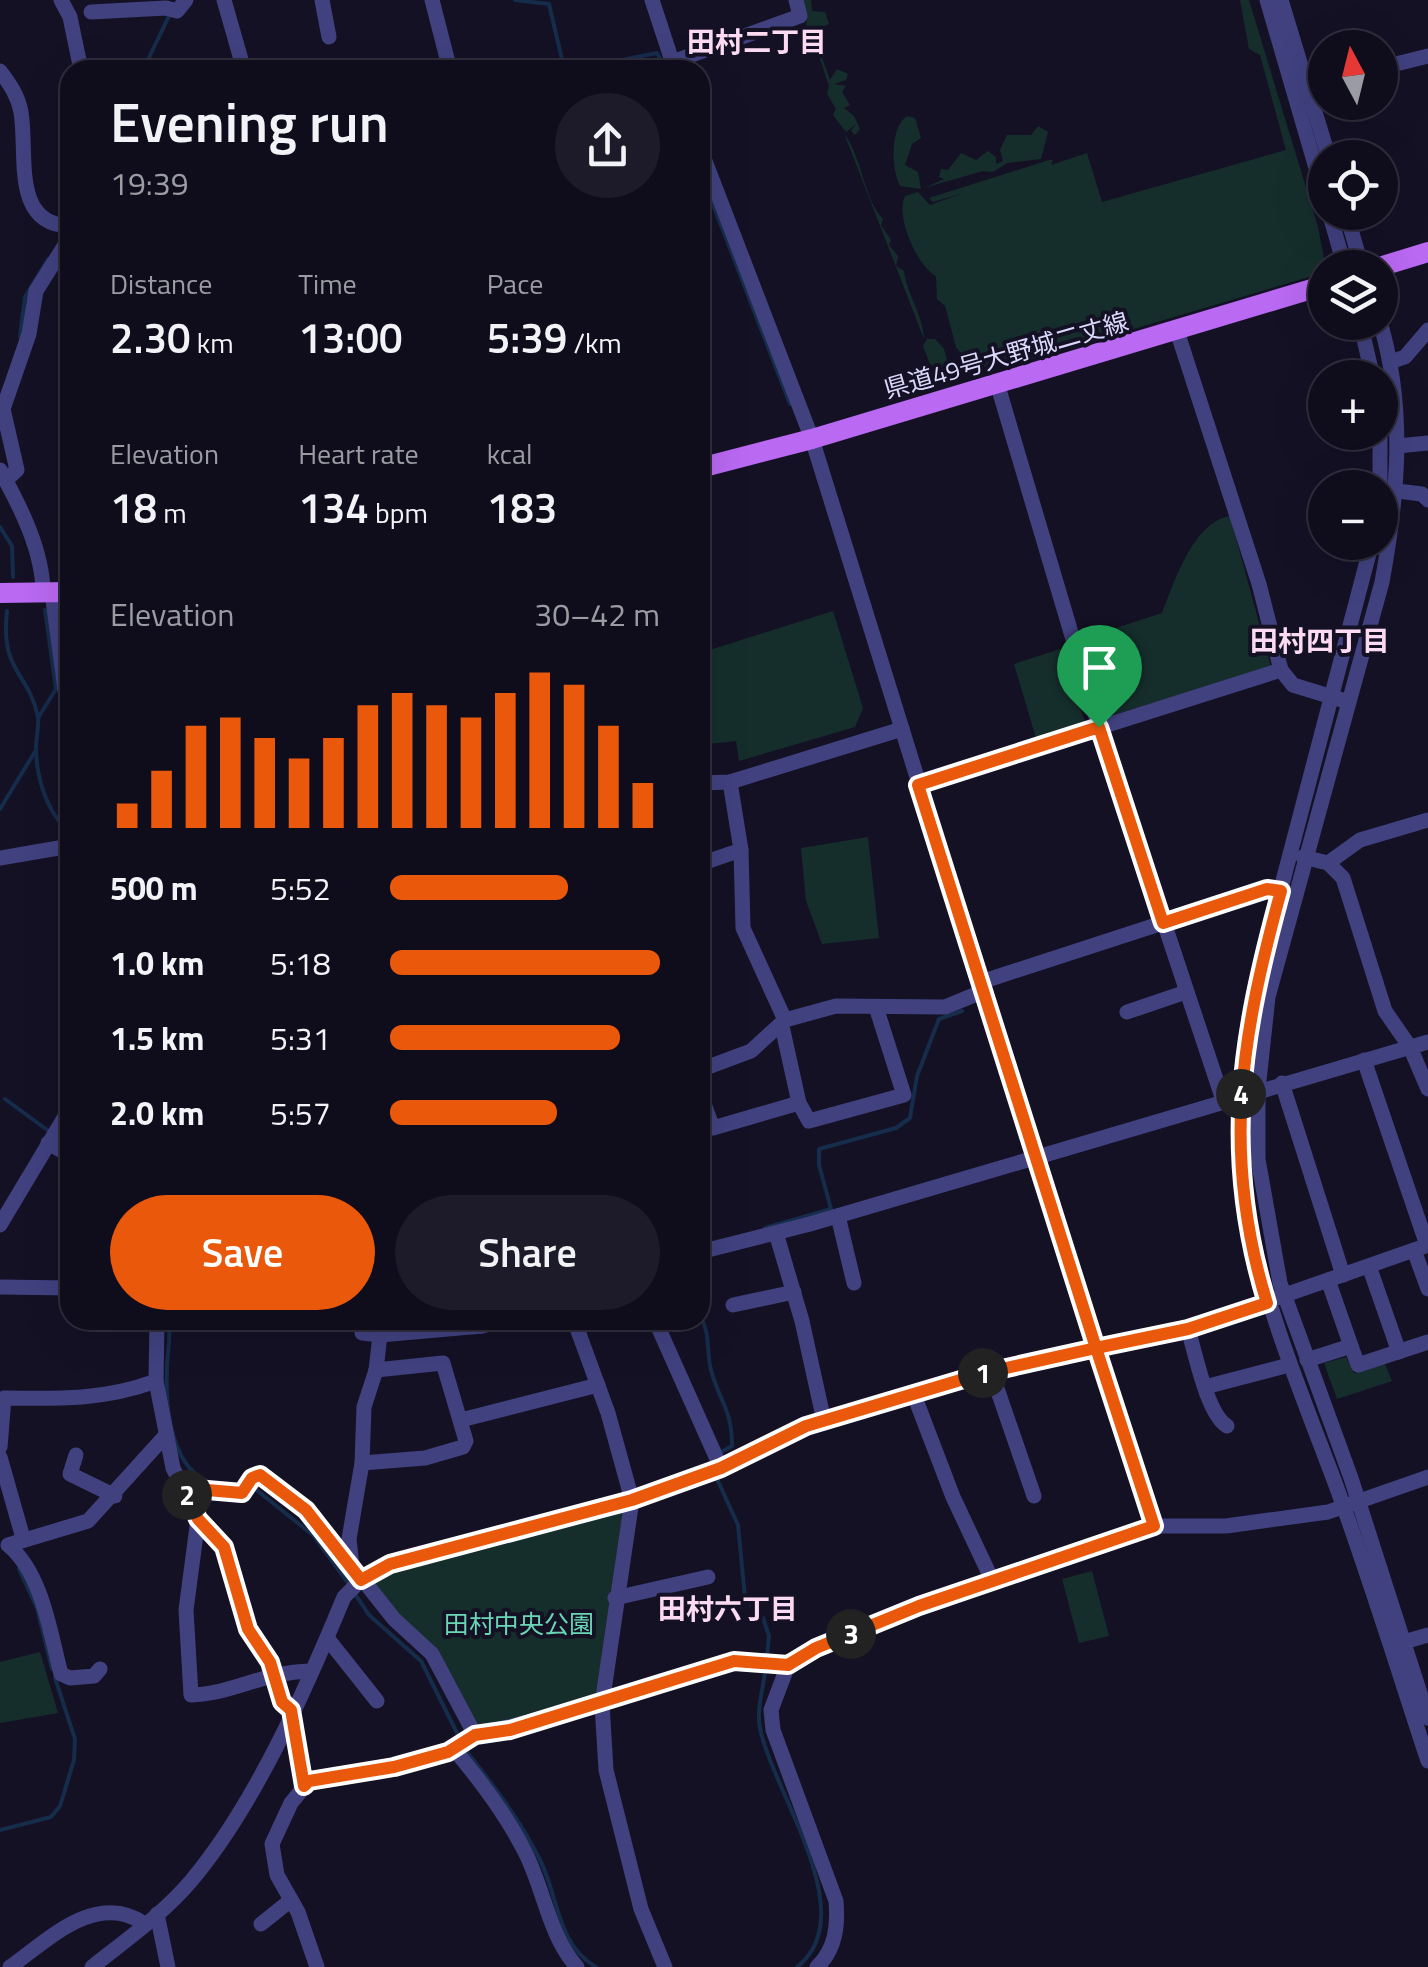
<!DOCTYPE html>
<meta charset="utf-8">
<style>
:root{--surface:#0f0d1c;--page:#1d1b29;--text:#f1f3f6;--muted:#9b9ca3;--line:#2f2d3b;--accent:#ea580c}
body{margin:0;font-family:"Titillium Web","Noto Sans JP",sans-serif;background:var(--page);color:var(--text);height:100vh;display:flex;flex-direction:column;font-size:38px;white-space:nowrap}
*{box-sizing:border-box;margin:0}
p{font-size:32px;color:var(--muted)}
.icon{flex:none;width:55px;height:55px;fill:none;stroke:currentColor;stroke-width:2;stroke-linecap:round;stroke-linejoin:round}
.map{position:relative;flex:1;overflow:hidden}
.sheet{position:absolute;left:60px;top:60px;width:650px;height:1270px;display:flex;flex-direction:column;background:var(--surface);border-radius:30px;box-shadow:0 10px 40px #0002,0 0 0 2px var(--line)}
.sheet>*{flex:none}
.needle{width:65px;rotate:353deg}
.tools{position:absolute;left:1308px;top:30px;display:grid;gap:20px}
.tools a{display:grid;place-items:center;width:90px;height:90px;border-radius:50%;background:var(--surface);box-shadow:0 10px 40px #0002,0 0 0 2px var(--line);font-size:50px}
.pin{position:absolute;display:grid;place-items:center;width:85px;height:85px;color:#fff;margin:-102px -42px;border-radius:50% 50% 50% 0;rotate:-45deg;box-shadow:0 0 10px #0007}
.pin .icon{rotate:45deg}
.km{position:absolute;width:50px;height:50px;margin:-25px;border-radius:50%;background:#222;color:#fff;font-size:28px;line-height:50px;text-align:center}
.round{display:grid;place-items:center;flex:none;width:105px;height:105px;border-radius:52px;background:var(--page)}
.head{display:flex;align-items:center;justify-content:space-between;height:170px;padding:0 50px}
h1{font-size:55px;font-weight:600;line-height:75px}
.stats{display:grid;grid-template-columns:repeat(3,1fr);gap:15px;height:170px;padding:10px 50px}
.stats div{display:grid;align-content:center}
.stats b{font-size:42px;font-weight:600}
.stats small{font-size:28px;font-weight:400}
.stats p{font-size:28px}
.chart{height:280px;padding:20px 50px}
.chart p{display:flex;justify-content:space-between}
.chart svg{width:100%;height:180px;margin-top:10px;stroke:var(--accent);stroke-width:6}
.cta{display:flex;gap:20px;margin-top:auto;padding:20px 50px}
.cta a{flex:1;height:115px;border-radius:60px;background:var(--accent);color:#fff;font-size:40px;font-weight:600;line-height:115px;text-align:center}
.cta a+a{background:var(--page);color:var(--text)}
ul{padding:0 50px;list-style:none;font-size:32px}
li{display:grid;grid-template-columns:160px 120px 1fr;align-items:center;height:75px}
li i{height:25px;border-radius:12px;background:var(--accent)}
.map>svg:first-child{display:block}
.green{fill:#152e2c}
.lines{fill:none;stroke-linecap:round;stroke-linejoin:round}
.stream{stroke:#152c4b;stroke-width:4}
.minor{stroke:#414180;stroke-width:15}
.major{stroke:#b969f2;stroke-width:20}
.route-casing{stroke:#fff;stroke-width:20}
.route{stroke:#ea580c;stroke-width:12}
.labels{text-anchor:middle;stroke-width:8;stroke-linejoin:round;paint-order:stroke}
.street-label{font-size:25px;fill:#dbd8fc;stroke:#141125}
.park-label{font-size:25px;fill:#6ad6b6;stroke:#141125}
.neighbourhood-label{font-size:28px;font-weight:bold;fill:#fcdaf1;stroke:#141125}
</style>
<div class="map">
<svg width="1428" height="1967" viewBox="0 0 1428 1967">
<rect width="100%" height="100%" fill="#141125"/>
<!-- green -->
<g class="green">
<polygon points="798,0 811,0 812,11 825,12 829,24 806,34 807,13"/>
<path d="M 1240,0 L 1249,0 L 1318,227 L 1324,258 L 1316,275 L 1008,366 L 1025,355 L 974,369 L 956,347 L 945,306 L 937,299 L 936,276 C 917,266 895,216 905,196 L 918,192 L 930,205 L 964,193 L 933,202 L 929,198 L 1049,160 L 1053,160 L 1051,165 L 1087,153 L 1102,202 L 1286,150 L 1260,55 L 1249,49 Z"/>
<polygon points="821,38 816,41 830,80 837,69 848,74 846,80 834,84 846,86 842,92 850,105 844,108 854,116 860,129 855,135 851,131 856,124 846,132 833,115 836,109 827,94 829,86 814,40"/>
<path d="M 907,116 L 915,118 L 921,138 L 912,144 L 905,165 L 918,172 L 921,189 L 900,186 C 891,168 890,127 907,116 Z"/>
<polygon points="1038,126 1048,132 1041,159 1007,163 993,172 983,171 924,188 944,179 939,177 941,169 948,170 961,153 976,160 988,151 996,157 996,164 1003,161 1000,150 1007,135 1031,135"/>
<path d="M 844,133 C 863,160 864,200 883,219 L 881,225 L 891,240 L 889,245 L 898,256 L 896,266 L 904,271 C 906,292 923,315 924,339 Z"/>
<polygon points="927,339 935,339 944,349 950,371 947,377 934,374 923,346"/>
<path d="M 1230,516 L 1271,667 L 1103,718 L 1079,640 L 1162,613 C 1174,583 1193,522 1230,516 Z"/>
<polygon points="833,611 863,708 855,727 739,761 736,741 700,745 700,653"/>
<polygon points="1060,649 1085,722 1036,738 1014,664"/>
<polygon points="868,837 879,938 822,944 806,901 801,848"/>
<polygon points="1346,1357 1354,1373 1385,1364 1392,1381 1337,1399 1324,1363"/>
<path d="M 626,1505 L 597,1700 C 556,1706 519,1725 477,1731 L 436,1652 L 368,1582 L 392,1569 Z"/>
<polygon points="1092,1571 1109,1636 1079,1643 1062,1579"/>
<polygon points="40,1652 58,1713 0,1723 0,1662"/>
</g>
<g class="lines">
<!-- stream -->
<g class="stream">
<polyline points="515,0 549,4 564,68 569,70"/>
<polyline points="143,70 169,16"/>
<polyline points="572,70 657,53 666,70"/>
<polyline points="700,171 790,404"/>
<polyline points="20,337 25,297 48,259"/>
<polyline points="0,527 12,546 13,577"/>
<path d="M 7,611 C 0,673 29,672 38,717 C 39,727 36,738 36,748 C 36,776 47,815 70,831"/>
<polyline points="38,718 56,689 45,610"/>
<polyline points="0,809 36,750"/>
<polyline points="5,1099 50,1132"/>
<polyline points="58,1138 70,1147"/>
<polyline points="765,1228 831,1209 819,1165 819,1149 896,1128 910,1118 917,1076 939,1019 962,1011"/>
<path d="M 700,1316 C 711,1334 706,1352 711,1370 C 720,1403 732,1409 732,1446 L 723,1451"/>
<path d="M 168,1320 C 172,1336 167,1352 167,1368 C 165,1408 171,1473 215,1484"/>
<polyline points="718,1481 738,1525 745,1598 763,1618 769,1636 767,1657"/>
<polyline points="254,1488 314,1536 348,1583"/>
<polyline points="19,1569 37,1608 52,1669"/>
<polyline points="353,1591 369,1615 421,1661 460,1739"/>
<path d="M 766,1666 C 764,1686 756,1709 760,1728 C 772,1791 864,1915 797,1967"/>
<path d="M 464,1748 C 492,1784 519,1818 539,1858 C 559,1896 556,1944 596,1967"/>
<polyline points="0,1830 51,1817 60,1806 74,1760 75,1739 55,1678"/>
</g>
<!-- minor -->
<g class="minor">
<polyline points="61,0 70,17 81,70"/>
<polyline points="224,0 244,70"/>
<polyline points="322,0 329,37"/>
<polyline points="432,0 450,70"/>
<polyline points="652,0 675,70"/>
<polyline points="1267,0 1325,199"/>
<polyline points="1281,0 1329,158"/>
<polyline points="91,12 166,8 177,11 186,0"/>
<polyline points="672,62 800,16 796,0"/>
<polyline points="1380,68 1428,56"/>
<path d="M 0,71 C 10,84 18,96 21,112 C 28,154 11,225 70,226"/>
<polyline points="700,148 812,439 1065,1254 1154,1526"/>
<polyline points="1329,212 1345,268"/>
<polyline points="1346,212 1362,268"/>
<polyline points="1360,322 1373,378"/>
<path d="M 1380,322 C 1406,409 1398,495 1382,582 L 1268,997 L 1258,1090 L 1258,1159 L 1280,1283 L 1351,1478 L 1428,1718"/>
<polyline points="1177,331 1259,584 1281,670"/>
<polyline points="1390,362 1405,357 1428,330"/>
<polyline points="997,383 1099,727 1223,1100"/>
<polyline points="1380,430 1380,492"/>
<polyline points="1398,446 1428,443"/>
<path d="M 0,470 C 20,506 43,551 43,593"/>
<polyline points="6,480 17,470 3,409 29,334 36,291 70,237"/>
<polyline points="1389,490 1422,494 1428,500"/>
<path d="M 1372,542 L 1253,995 C 1215,1190 1267,1303 1334,1480 C 1368,1572 1397,1667 1428,1761"/>
<polyline points="52,593 70,727"/>
<polyline points="730,782 741,850 743,928 785,1020"/>
<polyline points="700,783 730,782 902,729"/>
<polyline points="918,785 1281,670 1293,685 1342,700"/>
<polyline points="1303,857 1328,863 1343,878 1385,1011 1410,1047 1428,1089"/>
<polyline points="0,858 70,846"/>
<polyline points="1328,863 1360,840 1428,820"/>
<polyline points="700,864 741,850"/>
<polyline points="981,982 1267,889 1281,891"/>
<polyline points="1127,1012 1186,992"/>
<polyline points="782,1026 799,1103 809,1121 904,1095 876,1007"/>
<polyline points="1364,1060 1427,1245"/>
<polyline points="700,1070 751,1051 785,1020 836,1006 945,1007 984,991"/>
<polyline points="1282,1083 1343,1275"/>
<polyline points="700,1093 713,1128 799,1103"/>
<polyline points="48,1143 64,1152 70,1163"/>
<polyline points="838,1216 854,1283"/>
<polyline points="0,1225 70,1108"/>
<polyline points="776,1233 802,1321 824,1421"/>
<polyline points="1414,1250 1428,1289"/>
<polyline points="700,1252 810,1224 1428,1042"/>
<polyline points="1369,1266 1399,1352"/>
<polyline points="1328,1280 1351,1346"/>
<polyline points="0,1287 70,1288"/>
<polyline points="733,1305 794,1292"/>
<polyline points="157,1320 156,1381 173,1468 198,1519 225,1547 248,1629 271,1662 282,1702 291,1710 304,1787"/>
<polyline points="361,1320 362,1333 380,1335 376,1370 364,1407 362,1463 349,1539 352,1566 394,1619 432,1654 475,1735"/>
<polyline points="480,1320 482,1326 506,1320"/>
<polyline points="574,1320 608,1413 632,1500 602,1704 606,1770 641,1909 665,1967"/>
<polyline points="655,1320 721,1468"/>
<path d="M 1188,1329 C 1195,1352 1207,1414 1227,1426"/>
<polyline points="380,1335 482,1326"/>
<polyline points="1307,1360 1351,1346 1358,1365 1428,1342"/>
<polyline points="991,1371 1034,1496"/>
<polyline points="1205,1387 1289,1365"/>
<polyline points="914,1395 953,1497 993,1582"/>
<polyline points="461,1420 598,1385"/>
<path d="M 0,1447 L 4,1398 C 59,1399 105,1400 156,1381"/>
<polyline points="76,1455 70,1474 115,1496"/>
<polyline points="0,1457 23,1538"/>
<polyline points="362,1463 425,1458 463,1447 466,1441 443,1363 376,1370"/>
<polyline points="184,1488 243,1493 260,1475 305,1510 351,1566"/>
<path d="M 198,1519 L 186,1610 L 191,1695 C 232,1694 263,1672 310,1671"/>
<polyline points="615,1598 708,1577"/>
<polyline points="327,1638 377,1701"/>
<polyline points="1397,1644 1428,1635"/>
<path d="M 100,1669 L 94,1676 L 70,1678 L 61,1674 C 50,1632 42,1573 8,1545 L 88,1521 L 166,1435"/>
<path d="M 453,1748 C 481,1781 506,1814 525,1852 C 544,1889 549,1936 577,1967"/>
<polyline points="157,1914 168,1967"/>
<polyline points="261,1924 291,1900"/>
<path d="M 10,1967 C 47,1941 96,1890 145,1924"/>
<path d="M 92,1967 C 126,1940 163,1914 191,1881 C 255,1805 306,1689 344,1597 L 361,1580 L 390,1564 L 632,1500 L 721,1468 L 806,1426 L 983,1373 L 1188,1329 L 1428,1245"/>
<polyline points="317,1967 298,1912 277,1875 272,1844 291,1803 309,1781 394,1767 448,1752 475,1735 602,1704 734,1661 788,1665"/>
<path d="M 817,1967 C 836,1949 838,1925 836,1901 L 773,1730 L 771,1710 L 788,1665 L 815,1648 L 919,1606 L 1154,1526 L 1226,1526 L 1328,1512 L 1428,1477"/>
</g>
<!-- major -->
<g class="major">
<polyline points="1376,268 1428,252"/>
<polyline points="700,468 812,439 1325,285"/>
<polyline points="0,593 70,592"/>
</g>
</g>
<g class="lines">
<!-- route casing -->
<g class="route-casing">
<path id="route" d="M 1099,727 L 918,785 L 1096,1348 L 984,1373 L 806,1426 L 721,1468 L 632,1500 L 390,1564 L 361,1580 L 306,1510 L 260,1475 L 252,1478 L 242,1493 L 184,1488 L 198,1519 L 224,1547 L 248,1629 L 270,1662 L 282,1702 L 291,1710 L 304,1786 L 309,1781 L 394,1767 L 448,1752 L 475,1735 L 510,1730 L 734,1661 L 788,1665 L 816,1648 L 919,1606 L 1154,1526 L 1096,1348 L 1188,1329 L 1267,1303 C 1221,1154 1241,1037 1281,891 L 1267,889 L 1163,923 L 1099,727"/>
</g>
<!-- route -->
<use href="#route" class="route"/>
</g>
<g class="labels">
<!-- street labels -->
<g class="street-label">
<text transform="translate(1006 355) rotate(-16)" y="9">県道49号大野城二丈線</text>
</g>
<!-- park labels -->
<g class="park-label">
<text x="519" y="1633">田村中央公園</text>
</g>
<!-- neighbourhood labels -->
<g class="neighbourhood-label">
<text x="757" y="52">田村二丁目</text>
<text x="1320" y="651">田村四丁目</text>
<text x="728" y="1619">田村六丁目</text>
</g>
</g>
</svg>
<div class="tools">
<a><svg class="needle" viewBox="-14 -14 28 28"><path d="M0-13l5 13h-10z" fill="#e53935"/><path d="M0 13l5-13h-10z" fill="#9b9ca3"/></svg></a>
<a><svg class="icon" aria-label="locate" viewBox="0 0 24 24"><circle cx="12" cy="12" r="6"/><path d="M12 2v4M12 18v4M2 12h4M18 12h4"/></svg></a>
<a><svg class="icon" aria-label="layers" viewBox="0 0 24 24"><path d="M12 4l9 5-9 5-9-5zM3 14l9 5 9-5"/></svg></a>
<a>+</a>
<a>−</a>
</div>
<div class="pin" style="left:1099px;top:727px;background:#1e9e55"><svg class="icon" aria-label="arrive" viewBox="0 0 24 24"><path d="M6 21V4h12l-3 4 3 4H6"/></svg></div>
<b class="km" style="left:983px;top:1373px">1</b>
<b class="km" style="left:187px;top:1495px">2</b>
<b class="km" style="left:851px;top:1634px">3</b>
<b class="km" style="left:1241px;top:1094px">4</b>
<section class="sheet">
<div class="head"><div><h1>Evening run</h1><p>19:39</p></div><a class="round"><svg class="icon" aria-label="share" viewBox="0 0 24 24"><path d="M12 15V3M7 8l5-5 5 5M5 13v7h14v-7"/></svg></a></div>
<div class="stats">
<div><p>Distance</p><b>2.30<small> km</small></b></div>
<div><p>Time</p><b>13:00</b></div>
<div><p>Pace</p><b>5:39<small> /km</small></b></div>
</div>
<div class="stats">
<div><p>Elevation</p><b>18<small> m</small></b></div>
<div><p>Heart rate</p><b>134<small> bpm</small></b></div>
<div><p>kcal</p><b>183</b></div>
</div>
<div class="chart"><p><span>Elevation</span>30–42 m</p>
<svg viewBox="0 0 160 44" preserveAspectRatio="none"><path d="M5 44V38M15 44V30M25 44V19M35 44V17M45 44V22M55 44V27M65 44V22M75 44V14M85 44V11M95 44V14M105 44V17M115 44V11M125 44V6M135 44V9M145 44V19M155 44V33"/></svg>
</div>
<ul>
<li><b>500 m</b>5:52<i style="width:66%"></i></li>
<li><b>1.0 km</b>5:18<i style="width:100%"></i></li>
<li><b>1.5 km</b>5:31<i style="width:85%"></i></li>
<li><b>2.0 km</b>5:57<i style="width:62%"></i></li>
</ul>
<div class="cta"><a>Save</a><a>Share</a></div>
</section>
</div>
